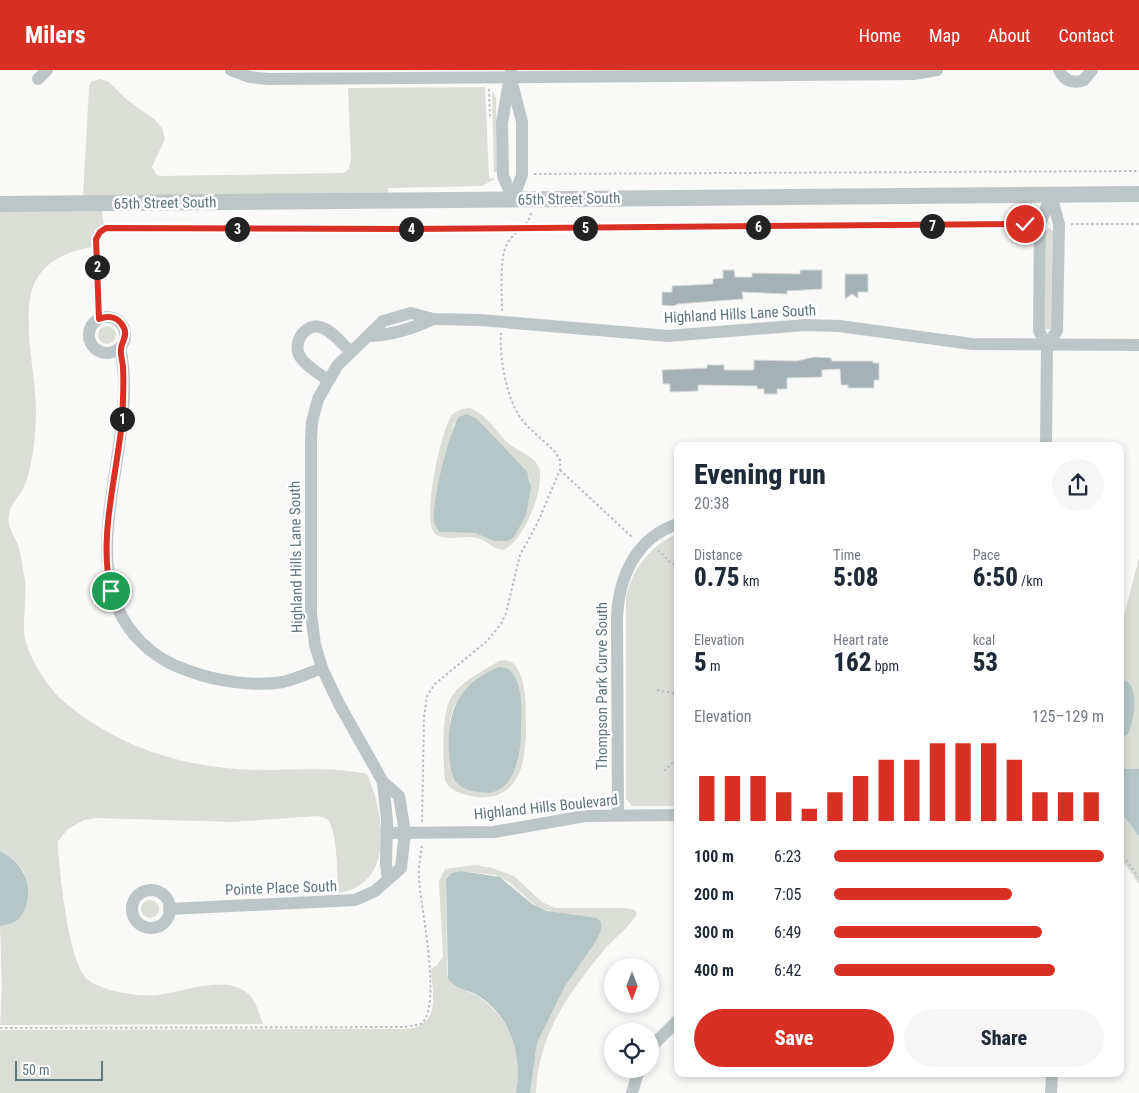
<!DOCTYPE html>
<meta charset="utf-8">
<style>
:root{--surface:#fff;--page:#f6f6f7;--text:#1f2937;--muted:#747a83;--accent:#d93025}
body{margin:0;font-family:"Roboto Condensed",sans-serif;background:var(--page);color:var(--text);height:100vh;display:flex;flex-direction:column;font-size:19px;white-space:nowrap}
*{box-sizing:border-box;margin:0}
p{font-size:16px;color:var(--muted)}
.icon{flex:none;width:28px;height:28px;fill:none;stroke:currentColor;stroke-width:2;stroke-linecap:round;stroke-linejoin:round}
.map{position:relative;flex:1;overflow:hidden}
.side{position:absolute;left:674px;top:372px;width:450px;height:635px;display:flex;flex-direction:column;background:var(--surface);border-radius:10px;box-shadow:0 2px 8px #0003}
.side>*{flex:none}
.needle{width:32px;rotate:180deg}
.fabs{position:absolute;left:604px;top:888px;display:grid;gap:10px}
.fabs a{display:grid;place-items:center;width:55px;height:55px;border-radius:50%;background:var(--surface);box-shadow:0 2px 8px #0003;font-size:25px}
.scale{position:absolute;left:15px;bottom:12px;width:88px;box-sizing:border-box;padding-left:5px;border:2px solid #5f767c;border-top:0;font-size:14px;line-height:18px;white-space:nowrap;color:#5f767c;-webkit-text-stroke:4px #fff;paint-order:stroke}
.pin{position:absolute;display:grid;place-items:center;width:42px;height:42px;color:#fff;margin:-21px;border:2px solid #fff;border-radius:50%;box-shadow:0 1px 5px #0007}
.km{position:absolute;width:25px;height:25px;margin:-12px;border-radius:50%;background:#222;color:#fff;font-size:14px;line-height:25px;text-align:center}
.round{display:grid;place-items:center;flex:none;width:52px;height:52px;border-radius:26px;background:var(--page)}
.headline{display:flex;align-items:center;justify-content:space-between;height:85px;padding:0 20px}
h1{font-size:28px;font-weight:800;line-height:38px}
.stats{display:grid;grid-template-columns:repeat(3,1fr);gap:8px;height:85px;padding:5px 20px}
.stats div{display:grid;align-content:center}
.stats b{font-size:25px;font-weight:800}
.stats small{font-size:14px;font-weight:400}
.stats p{font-size:14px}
.chart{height:140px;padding:10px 20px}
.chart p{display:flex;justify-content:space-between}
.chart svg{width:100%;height:90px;margin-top:5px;stroke:var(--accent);stroke-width:6}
.primary-button{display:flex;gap:10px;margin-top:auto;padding:10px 20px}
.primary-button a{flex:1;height:58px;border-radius:30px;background:var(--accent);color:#fff;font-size:20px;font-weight:800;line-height:58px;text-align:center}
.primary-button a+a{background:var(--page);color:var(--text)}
ul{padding:0 20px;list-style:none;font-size:16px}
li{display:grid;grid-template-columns:80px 60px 1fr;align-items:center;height:38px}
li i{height:12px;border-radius:6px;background:var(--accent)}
header{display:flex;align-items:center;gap:30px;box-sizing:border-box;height:70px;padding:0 25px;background:var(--accent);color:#fff}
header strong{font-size:24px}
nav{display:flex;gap:28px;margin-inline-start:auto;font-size:18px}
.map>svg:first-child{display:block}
.green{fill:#dbded6;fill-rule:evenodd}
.water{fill:#b5c6c7}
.building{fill:#a4b2b5;stroke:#dbdbd9}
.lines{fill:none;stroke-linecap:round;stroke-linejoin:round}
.path{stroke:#babfc1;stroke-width:2;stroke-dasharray:2.5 2.5;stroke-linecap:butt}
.minor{stroke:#bdc5c7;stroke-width:12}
.tertiary{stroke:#bdc5c7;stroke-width:16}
.route-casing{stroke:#fff;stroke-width:10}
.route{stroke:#d93025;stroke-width:6}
.labels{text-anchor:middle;stroke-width:5;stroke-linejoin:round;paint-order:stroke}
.street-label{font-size:15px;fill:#5f767c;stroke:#fff}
</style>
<header>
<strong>Milers</strong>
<nav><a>Home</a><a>Map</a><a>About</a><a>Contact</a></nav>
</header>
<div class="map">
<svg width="1139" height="1023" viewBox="0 0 1139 1023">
<rect width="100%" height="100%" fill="#f9f9f7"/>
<!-- green -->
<g class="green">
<polygon points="100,9 109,12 126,29 154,49 162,58 165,69 152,97 157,105 162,106 344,103 349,99 351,89 348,18 485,17 489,108 495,109 482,116 388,118 388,124 83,126 89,17 91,12"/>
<polygon points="492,20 496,28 497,101 494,103"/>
<path d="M 102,140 L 104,156 L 96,163 L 93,177 C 70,180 46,190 35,212 C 20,241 36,306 36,341 C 36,364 33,392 25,415 C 21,425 11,432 9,444 C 7,455 13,465 18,475 C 21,484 22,494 24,504 C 28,524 23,542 24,562 C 25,582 47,617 62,630 C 121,681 194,701 271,700 C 303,700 335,697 367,704 C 384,742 396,815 338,823 C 338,810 337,756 327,749 C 324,747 319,747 316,746 L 233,752 L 96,748 L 84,750 L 68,759 L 58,771 L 58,781 C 61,810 68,887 86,908 C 92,914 102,917 110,920 C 124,924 140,926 155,925 C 182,923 220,905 245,921 C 255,928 259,943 263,954 L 0,955 L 2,918 L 0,856 C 17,854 22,848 26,832 C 32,808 22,792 0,781 L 0,141 Z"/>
<polygon points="1049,158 1053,161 1051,259 1045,259 1046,161"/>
<circle cx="107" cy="265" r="9"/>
<path d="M 469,338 C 486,343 497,363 509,374 C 518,381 536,387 539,398 C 545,419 524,470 504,480 C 493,480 487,470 477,468 C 465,464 441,474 433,461 C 423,446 441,359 452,345 C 457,340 462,339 469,338 ZM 454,353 L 497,371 L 525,398 L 530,410 L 529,431 L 494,471 L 475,463 L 440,462 L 434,452 L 434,438 Z"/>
<path d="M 677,464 L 677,736 L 632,736 L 626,729 L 626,527 C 632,499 651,475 677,464 Z"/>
<polygon points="1139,488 1139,814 1120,787 1120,561"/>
<path d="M 505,590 C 509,591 512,592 515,595 C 526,610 526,634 526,651 C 527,689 521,736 470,726 C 461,724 448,719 445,710 C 443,691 441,641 452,626 C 463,610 483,601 499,591 ZM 475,611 L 518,613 C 521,627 521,641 521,655 C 521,686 520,717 482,723 L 449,672 L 450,649 L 453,638 L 463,622 Z"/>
<path d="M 475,795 L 492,798 L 514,806 L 542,832 L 555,838 L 626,838 L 635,840 L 637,844 C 630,857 614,868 604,880 C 568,924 538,965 536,1023 L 530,1023 L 537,973 L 597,848 L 556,843 L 537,837 L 509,812 L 495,805 L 461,801 L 449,806 L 446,809 L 447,903 C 451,919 467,919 479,927 C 511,948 523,988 516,1023 L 0,1023 L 0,960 L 405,959 C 441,957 433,925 431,899 L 437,895 L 443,887 L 439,811 L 445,799 Z"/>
<circle cx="150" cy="839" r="9"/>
</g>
<!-- water -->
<g class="water">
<path d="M 467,344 L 477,349 L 527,401 L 531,418 L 526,446 L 513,468 L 507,471 L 494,471 L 475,463 L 440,462 C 437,459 435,456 434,452 C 431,435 449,361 459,347 Z"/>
<path d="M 499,597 L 509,599 C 525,615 521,644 521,665 C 521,689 512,729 478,722 C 471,721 463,719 457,713 C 450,706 450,691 449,681 C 447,640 459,613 499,597 Z"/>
<path d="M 1127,611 C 1139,621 1134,650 1128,664 L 1120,669 L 1120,612 Z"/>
<polygon points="1120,699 1139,699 1139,766 1120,741"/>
<path d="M 0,781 C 22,792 33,812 26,836 C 21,850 15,854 0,856 Z"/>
<path d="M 461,801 L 500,807 L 532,834 L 547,841 L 597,848 L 601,852 L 601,860 L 596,871 L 565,916 L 537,973 L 530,1023 L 516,1023 C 523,987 510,944 477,925 C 466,919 455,919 448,908 L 446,809 L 452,803 Z"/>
</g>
<!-- building -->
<g class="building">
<polygon points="723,200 734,200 735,207 752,207 752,203 800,204 800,200 822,200 822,219 787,221 787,224 742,222 743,229 678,234 673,236 662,235 662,222 672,222 672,216 713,214 713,209 723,208"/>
<polygon points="845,204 868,204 868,222 858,222 858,228 852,224 845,229"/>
<polygon points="815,287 831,288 832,291 873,291 873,293 879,293 879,310 874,310 874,318 848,318 848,315 841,315 840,299 822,300 822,307 787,308 787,319 777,319 777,324 764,324 764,319 757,319 757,316 698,315 698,321 670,322 670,314 663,314 662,300 707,298 707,295 724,295 724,300 754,300 754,290 796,291"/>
</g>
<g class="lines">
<!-- path -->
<g class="path">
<polyline points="489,19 490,49"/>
<polyline points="534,104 1139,101"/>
<polyline points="1071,154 1139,154"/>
<path d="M 502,241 C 502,223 499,189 507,174 C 513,162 529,156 531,143"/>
<polyline points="99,249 96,169 100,162 109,158 407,159 1029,154"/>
<polyline points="560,400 633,468"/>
<polyline points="658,480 670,492 678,497"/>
<polyline points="657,620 678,624"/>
<polyline points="664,701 678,687"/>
<path d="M 422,752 L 424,647 L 427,626 L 435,614 L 487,571 L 501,554 L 506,543 L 520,485 L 537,454 L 560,400 L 560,390 L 556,383 C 546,372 533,363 523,351 C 507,332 499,287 501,263"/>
<polyline points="1120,782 1139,808"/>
<path d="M 0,958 L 405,957 L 421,954 C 443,937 420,835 419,808 C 418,797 421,785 422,774"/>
</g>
<!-- minor -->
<g class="minor">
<polyline points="231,0 250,7 268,9 914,4 937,0"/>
<polyline points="511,0 502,53 503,106 513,129"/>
<path d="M 1059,0 C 1064,11 1073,14 1084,10 L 1092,0"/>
<polyline points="38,9 47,0"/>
<polyline points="512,13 522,52 522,105 513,129"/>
<circle cx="107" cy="265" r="18"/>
<path d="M 370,266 C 393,265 412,259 433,249"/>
<polyline points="1047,275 1057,261 1059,154 1051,125"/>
<path d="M 120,278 C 142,370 66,498 141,572 C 155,586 170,595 189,601 C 216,611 254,617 283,612 C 296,609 309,603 322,598"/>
<path d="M 327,310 C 319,303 307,297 301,288 C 291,275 304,253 320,257 C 332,260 342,274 350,281"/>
<polyline points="1046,376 1047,275 1039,261 1040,154 1051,125"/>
<polyline points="383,712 387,751 386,794 388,809"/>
<path d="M 618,745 L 617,549 C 618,508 636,467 678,454"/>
<polyline points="387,763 494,762 585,746 678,745"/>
<circle cx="151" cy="839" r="19"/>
<polyline points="169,839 355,830 375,821 401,798 405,762 399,726 383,712 338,632 322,598 315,575 311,543 311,370 312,352 318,329 337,296 383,251 411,243 433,249 480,250 668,266 806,255 839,256 972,274 1139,275"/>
<polyline points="650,978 678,950"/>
<polyline points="632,1023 639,999"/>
<polyline points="1051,1023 1052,1004"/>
</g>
<!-- tertiary -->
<polyline class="tertiary" points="0,134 1139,124"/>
</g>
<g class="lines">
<!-- route casing -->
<g class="route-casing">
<path id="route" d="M 111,521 C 98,468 117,405 122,351 C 123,334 124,316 123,298 C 123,292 120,285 121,279 C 121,272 128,267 124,258 C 119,247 109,245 99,249 L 96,169 L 100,162 L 106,158 L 406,159 L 1025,154"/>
</g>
<!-- route -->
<use href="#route" class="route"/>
</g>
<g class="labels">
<!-- street labels -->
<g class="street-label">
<text transform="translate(569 129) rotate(-1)" y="5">65th Street South</text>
<text transform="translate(165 133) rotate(-1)" y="5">65th Street South</text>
<text transform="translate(740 244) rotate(-3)" y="5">Highland Hills Lane South</text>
<text transform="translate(296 487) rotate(-91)" y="5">Highland Hills Lane South</text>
<text transform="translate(602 616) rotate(-90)" y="5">Thompson Park Curve South</text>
<text transform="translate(546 737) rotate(-6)" y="5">Highland Hills Boulevard</text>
<text transform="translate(281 818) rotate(-2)" y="5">Pointe Place South</text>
</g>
</g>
</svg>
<div class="fabs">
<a><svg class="needle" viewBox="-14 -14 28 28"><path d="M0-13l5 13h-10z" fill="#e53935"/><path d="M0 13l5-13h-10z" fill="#747a83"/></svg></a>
<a><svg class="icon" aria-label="locate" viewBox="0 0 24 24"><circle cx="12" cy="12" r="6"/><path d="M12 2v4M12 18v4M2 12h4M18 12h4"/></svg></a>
</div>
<div class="scale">50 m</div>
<div class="pin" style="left:111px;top:521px;background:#1e9e55"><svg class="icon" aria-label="arrive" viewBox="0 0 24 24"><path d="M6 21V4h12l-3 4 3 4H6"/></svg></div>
<div class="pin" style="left:1025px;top:154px;background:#d93025"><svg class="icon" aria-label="check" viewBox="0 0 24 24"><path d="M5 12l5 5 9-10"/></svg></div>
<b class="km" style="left:122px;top:349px">1</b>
<b class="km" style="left:97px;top:197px">2</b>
<b class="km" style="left:237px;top:159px">3</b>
<b class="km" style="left:411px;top:159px">4</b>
<b class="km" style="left:585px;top:158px">5</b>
<b class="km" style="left:758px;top:157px">6</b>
<b class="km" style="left:932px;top:156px">7</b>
<section class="side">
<div class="headline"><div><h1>Evening run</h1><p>20:38</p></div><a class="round"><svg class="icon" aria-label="share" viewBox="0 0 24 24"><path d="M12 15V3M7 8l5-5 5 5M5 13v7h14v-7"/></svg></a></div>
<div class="stats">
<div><p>Distance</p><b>0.75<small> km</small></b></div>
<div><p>Time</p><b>5:08</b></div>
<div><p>Pace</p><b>6:50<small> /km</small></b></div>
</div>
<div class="stats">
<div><p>Elevation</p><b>5<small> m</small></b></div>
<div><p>Heart rate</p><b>162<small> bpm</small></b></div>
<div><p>kcal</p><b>53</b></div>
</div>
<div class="chart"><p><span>Elevation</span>125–129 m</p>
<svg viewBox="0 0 160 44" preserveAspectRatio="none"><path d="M5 44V22M15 44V22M25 44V22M35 44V30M45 44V38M55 44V30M65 44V22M75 44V14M85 44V14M95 44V6M105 44V6M115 44V6M125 44V14M135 44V30M145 44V30M155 44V30"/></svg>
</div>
<ul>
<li><b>100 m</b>6:23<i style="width:100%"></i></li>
<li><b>200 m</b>7:05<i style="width:66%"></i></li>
<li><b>300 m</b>6:49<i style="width:77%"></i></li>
<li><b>400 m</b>6:42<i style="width:82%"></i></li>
</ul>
<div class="primary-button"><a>Save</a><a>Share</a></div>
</section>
</div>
